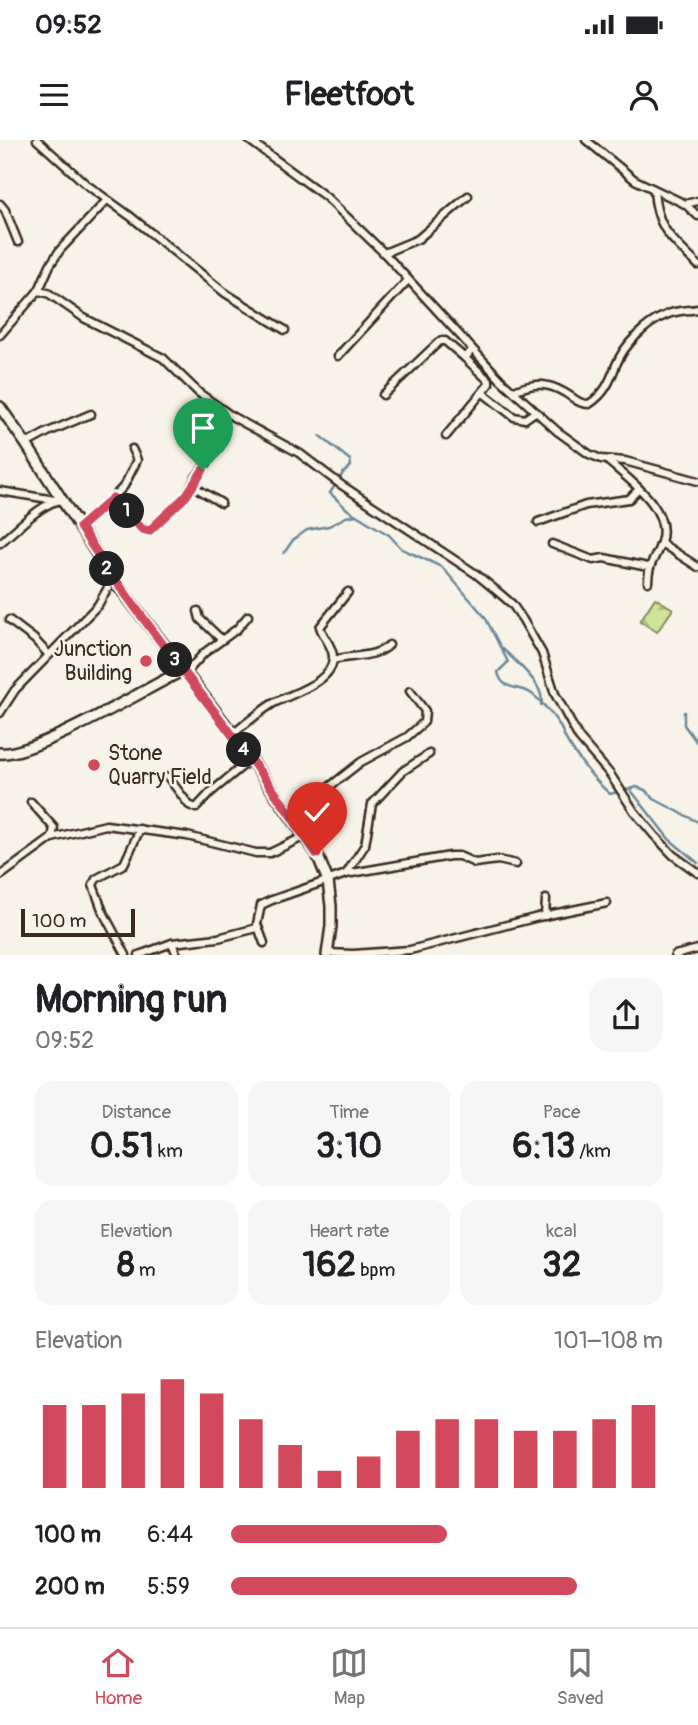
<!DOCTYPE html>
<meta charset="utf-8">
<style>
:root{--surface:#fff;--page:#f6f6f6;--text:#202124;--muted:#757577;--line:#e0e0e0;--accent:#d1495b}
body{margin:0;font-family:Pangolin,sans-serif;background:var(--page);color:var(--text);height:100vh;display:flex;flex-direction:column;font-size:26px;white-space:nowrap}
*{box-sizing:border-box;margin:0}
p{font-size:23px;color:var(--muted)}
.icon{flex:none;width:38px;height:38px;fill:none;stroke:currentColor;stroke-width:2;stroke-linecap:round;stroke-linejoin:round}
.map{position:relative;height:815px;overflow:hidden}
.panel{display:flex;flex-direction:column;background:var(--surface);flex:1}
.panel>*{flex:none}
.scale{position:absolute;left:21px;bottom:18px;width:114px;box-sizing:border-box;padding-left:7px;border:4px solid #3b2a1e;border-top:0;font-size:19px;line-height:24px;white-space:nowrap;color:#3b2a1e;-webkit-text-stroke:5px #f7f3e8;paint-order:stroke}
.pin{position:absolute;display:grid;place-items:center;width:60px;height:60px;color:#fff;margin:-72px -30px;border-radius:50% 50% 50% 0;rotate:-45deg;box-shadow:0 0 7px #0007}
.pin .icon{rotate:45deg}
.km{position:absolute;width:35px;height:35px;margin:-18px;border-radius:50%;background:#222;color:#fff;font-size:19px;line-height:35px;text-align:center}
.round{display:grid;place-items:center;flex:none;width:74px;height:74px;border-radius:21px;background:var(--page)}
.headline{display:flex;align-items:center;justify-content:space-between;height:119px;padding:0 35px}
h1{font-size:38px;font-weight:700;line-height:52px}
.stats{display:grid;grid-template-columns:repeat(3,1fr);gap:10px;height:119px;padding:7px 35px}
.stats div{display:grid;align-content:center;border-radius:18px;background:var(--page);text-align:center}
.stats b{font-size:35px;font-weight:700}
.stats small{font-size:19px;font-weight:400}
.stats p{font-size:19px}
.chart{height:196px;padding:14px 35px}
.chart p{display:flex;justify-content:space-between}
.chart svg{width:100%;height:126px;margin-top:7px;stroke:var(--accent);stroke-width:6}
ul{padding:0 35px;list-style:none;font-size:23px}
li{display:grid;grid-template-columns:112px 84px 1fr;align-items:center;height:52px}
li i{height:18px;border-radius:9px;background:var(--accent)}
.status{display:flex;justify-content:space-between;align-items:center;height:49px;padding:0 35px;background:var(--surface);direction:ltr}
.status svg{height:19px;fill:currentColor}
header{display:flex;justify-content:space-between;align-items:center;height:91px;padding:0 35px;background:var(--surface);font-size:32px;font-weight:700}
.tabs{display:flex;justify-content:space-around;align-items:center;height:98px;border-top:2px solid var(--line);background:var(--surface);font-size:19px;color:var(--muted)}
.tabs a{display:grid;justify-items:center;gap:4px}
.tabs .current{color:var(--accent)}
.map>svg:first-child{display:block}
.forest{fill:url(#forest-firs);stroke:#84875c;stroke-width:2}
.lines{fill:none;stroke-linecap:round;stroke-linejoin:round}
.stream{stroke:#6c8899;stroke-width:2.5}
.street-casing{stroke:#3b2a1e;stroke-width:11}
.secondary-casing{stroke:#3b2a1e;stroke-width:14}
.street{stroke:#f7f3e8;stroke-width:6}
.secondary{stroke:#f7f3e8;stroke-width:9}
.route-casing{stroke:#fff;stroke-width:14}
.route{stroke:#d1495b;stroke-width:9}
.poi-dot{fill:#d1495b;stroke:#f7f3e8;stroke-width:2.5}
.labels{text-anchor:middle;stroke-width:5;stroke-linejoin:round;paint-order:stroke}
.poi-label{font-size:21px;fill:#3b2a1e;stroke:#f7f3e8;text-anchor:end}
</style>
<div class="status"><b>09:52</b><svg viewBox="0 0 49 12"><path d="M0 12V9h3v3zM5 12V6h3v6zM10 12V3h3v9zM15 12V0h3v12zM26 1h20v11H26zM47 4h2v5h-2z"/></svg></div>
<header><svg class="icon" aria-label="menu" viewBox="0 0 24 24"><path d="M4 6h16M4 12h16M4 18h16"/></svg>Fleetfoot<svg class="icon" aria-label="person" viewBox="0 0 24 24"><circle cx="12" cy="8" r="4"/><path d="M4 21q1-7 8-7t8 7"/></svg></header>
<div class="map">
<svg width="698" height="815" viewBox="0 0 698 815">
<defs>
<pattern id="forest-firs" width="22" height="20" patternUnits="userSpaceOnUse" patternTransform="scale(1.75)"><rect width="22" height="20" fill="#cde499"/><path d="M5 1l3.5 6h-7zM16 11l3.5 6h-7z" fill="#b1c483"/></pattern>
</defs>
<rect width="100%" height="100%" fill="#f7f3e8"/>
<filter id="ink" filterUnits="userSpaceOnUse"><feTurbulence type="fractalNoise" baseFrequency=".0143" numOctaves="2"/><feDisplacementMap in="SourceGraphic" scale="14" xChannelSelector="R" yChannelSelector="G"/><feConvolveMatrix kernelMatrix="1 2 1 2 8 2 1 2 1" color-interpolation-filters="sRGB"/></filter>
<g filter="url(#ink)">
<!-- forest -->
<polygon class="forest" points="655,458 673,469 657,492 640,481"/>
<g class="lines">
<!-- stream -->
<g class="stream">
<path d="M 320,296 L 350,320 L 351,326 L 343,333 L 330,353 L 348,370 L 389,395 L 402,409 L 442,427 L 485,477 L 508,522 L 498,532 C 502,552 520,545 532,554 C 539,559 553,575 558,583 C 562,589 564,596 568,603 C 579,620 594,640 610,654 L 637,647 L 645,650 L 654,659 L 698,682"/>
<polyline points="284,413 293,400 307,390 329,386 346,377 356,375"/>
<path d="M 499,505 C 512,519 547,545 541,565"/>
<polyline points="684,572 684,585 698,604"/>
<polyline points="630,649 669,699 698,723"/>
</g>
<!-- street casing -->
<g class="street-casing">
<g id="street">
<polyline points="37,0 87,45 130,76 225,153 285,190"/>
<polyline points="249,0 326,57 384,113 501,240 557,291 589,314 601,319 625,321 698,341"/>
<polyline points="586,0 635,40 685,64 698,76"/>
<path d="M 654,51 C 657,90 672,99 698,125"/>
<polyline points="0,64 5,70 18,102"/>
<polyline points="685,64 698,61"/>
<polyline points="384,113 418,99 468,56"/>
<polyline points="38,151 48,153 84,178 163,218 199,253 233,277 299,313 340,344 476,434 498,452 512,464 523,480 542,513 555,554 579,598 610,634 634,671 654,695 673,715 698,733"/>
<polyline points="0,195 39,150 50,125 60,110 107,60"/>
<polyline points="338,216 408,140"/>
<path d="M 514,251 C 538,241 552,243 573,258 C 579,262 582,264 589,264 C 605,254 610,241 616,225 C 624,205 646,183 666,175 C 676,170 687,171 698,169"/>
<polyline points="483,253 514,277 525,279 535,272"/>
<polyline points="383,255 440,201 445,201 465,218 472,210"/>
<polyline points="446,296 489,244 489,241 465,218"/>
<polyline points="26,304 48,292 91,274"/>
<path d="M 608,321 C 629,340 672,369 661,402 C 656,420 649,419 648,442"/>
<polyline points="193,346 221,363"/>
<polyline points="0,351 55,360"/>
<polyline points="113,358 124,346 137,320 132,309"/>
<polyline points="538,382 586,365 629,359 638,350"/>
<polyline points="80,387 113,358 142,389 149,391 186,356 196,337 219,307"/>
<path d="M 0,403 C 15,391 44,360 63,360"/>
<polyline points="661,403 698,427"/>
<polyline points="552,404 593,420 604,418 648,427"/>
<polyline points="198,471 200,479 221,499"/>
<polyline points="9,480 34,499 49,515"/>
<path d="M 333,520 C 351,515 376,518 389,505"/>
<polyline points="185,534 204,513 237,489 248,476"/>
<polyline points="0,573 15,550 98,465 113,439"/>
<path d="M 233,594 C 245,584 258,573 272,564 C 289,554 334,543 333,517 C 333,506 323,497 320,487 L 348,452"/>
<polyline points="168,637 189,665 196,668 210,653 251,619"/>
<polyline points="292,676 361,622 407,597 424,582 425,571 410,551"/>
<polyline points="52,698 106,685 187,696 256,713 270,713 305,696"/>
<polyline points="346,734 450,716 459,716 475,723 498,720 516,724"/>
<polyline points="0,736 52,698 54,688 31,662"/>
<polyline points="545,776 546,759"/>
<polyline points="172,803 218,798 257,788"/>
<polyline points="264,803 257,784 261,765 272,760 346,734 365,705 372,664 403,631 429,614"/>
<polyline points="327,813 353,814 410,810 538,777 607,763"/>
<polyline points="126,815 103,772 93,745 96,739 124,724 140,689"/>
<polyline points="139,815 172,803 177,815"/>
<polyline points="675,815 698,809"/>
</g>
</g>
<!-- secondary casing -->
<g class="secondary-casing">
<g id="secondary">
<polyline points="0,267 26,304 113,439 233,594 317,714 328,741 331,766 331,786 327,815"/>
<path d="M 0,613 C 32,617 142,551 176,534 L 180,527"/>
</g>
</g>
<!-- street -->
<use href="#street" class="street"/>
<!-- secondary -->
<use href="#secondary" class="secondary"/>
</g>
</g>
<g class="lines" filter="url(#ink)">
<!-- route casing -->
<g class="route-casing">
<path id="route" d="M 203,330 L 186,356 L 149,391 L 142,389 L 113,358 L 80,387 C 152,500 244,601 317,714"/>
</g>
<!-- route -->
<use href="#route" class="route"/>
</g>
<!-- markers -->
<g class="poi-dot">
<circle cx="146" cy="521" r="7"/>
<circle cx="94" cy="625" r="7"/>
</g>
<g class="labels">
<!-- poi labels -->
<g class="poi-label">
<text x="132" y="516">Junction<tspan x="132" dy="24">Building</tspan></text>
<text x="108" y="620" text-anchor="start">Stone<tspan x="108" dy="24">Quarry Field</tspan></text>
</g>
</g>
</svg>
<div class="scale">100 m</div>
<div class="pin" style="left:203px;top:330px;background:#1e9e55"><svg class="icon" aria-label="arrive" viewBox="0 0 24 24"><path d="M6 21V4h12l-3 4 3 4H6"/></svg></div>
<div class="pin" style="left:317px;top:714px;background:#d93025"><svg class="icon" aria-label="check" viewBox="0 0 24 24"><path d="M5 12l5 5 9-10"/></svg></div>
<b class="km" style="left:127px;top:371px">1</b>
<b class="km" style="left:107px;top:429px">2</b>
<b class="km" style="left:175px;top:520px">3</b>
<b class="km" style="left:244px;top:610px">4</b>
</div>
<section class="panel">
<div class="headline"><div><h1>Morning run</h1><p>09:52</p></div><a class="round"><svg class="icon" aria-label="share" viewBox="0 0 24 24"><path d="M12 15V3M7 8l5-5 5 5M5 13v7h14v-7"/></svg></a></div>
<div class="stats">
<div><p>Distance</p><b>0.51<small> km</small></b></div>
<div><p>Time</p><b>3:10</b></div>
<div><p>Pace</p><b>6:13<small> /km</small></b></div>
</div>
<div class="stats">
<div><p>Elevation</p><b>8<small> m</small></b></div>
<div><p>Heart rate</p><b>162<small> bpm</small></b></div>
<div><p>kcal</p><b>32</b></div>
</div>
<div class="chart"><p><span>Elevation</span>101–108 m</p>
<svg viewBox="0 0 160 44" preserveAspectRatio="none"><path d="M5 44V15M15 44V15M25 44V11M35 44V6M45 44V11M55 44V20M65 44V29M75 44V38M85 44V33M95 44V24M105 44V20M115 44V20M125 44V24M135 44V24M145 44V20M155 44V15"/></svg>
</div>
<ul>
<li><b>100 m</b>6:44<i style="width:50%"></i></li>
<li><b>200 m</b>5:59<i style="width:80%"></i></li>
</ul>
</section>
<nav class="tabs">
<a class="current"><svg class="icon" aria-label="home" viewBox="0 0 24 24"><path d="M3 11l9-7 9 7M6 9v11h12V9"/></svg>Home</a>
<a><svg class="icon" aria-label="map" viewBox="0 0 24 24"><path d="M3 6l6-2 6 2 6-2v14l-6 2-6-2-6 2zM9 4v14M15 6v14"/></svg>Map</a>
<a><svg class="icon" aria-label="saved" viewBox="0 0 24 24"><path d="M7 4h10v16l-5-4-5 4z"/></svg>Saved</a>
</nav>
